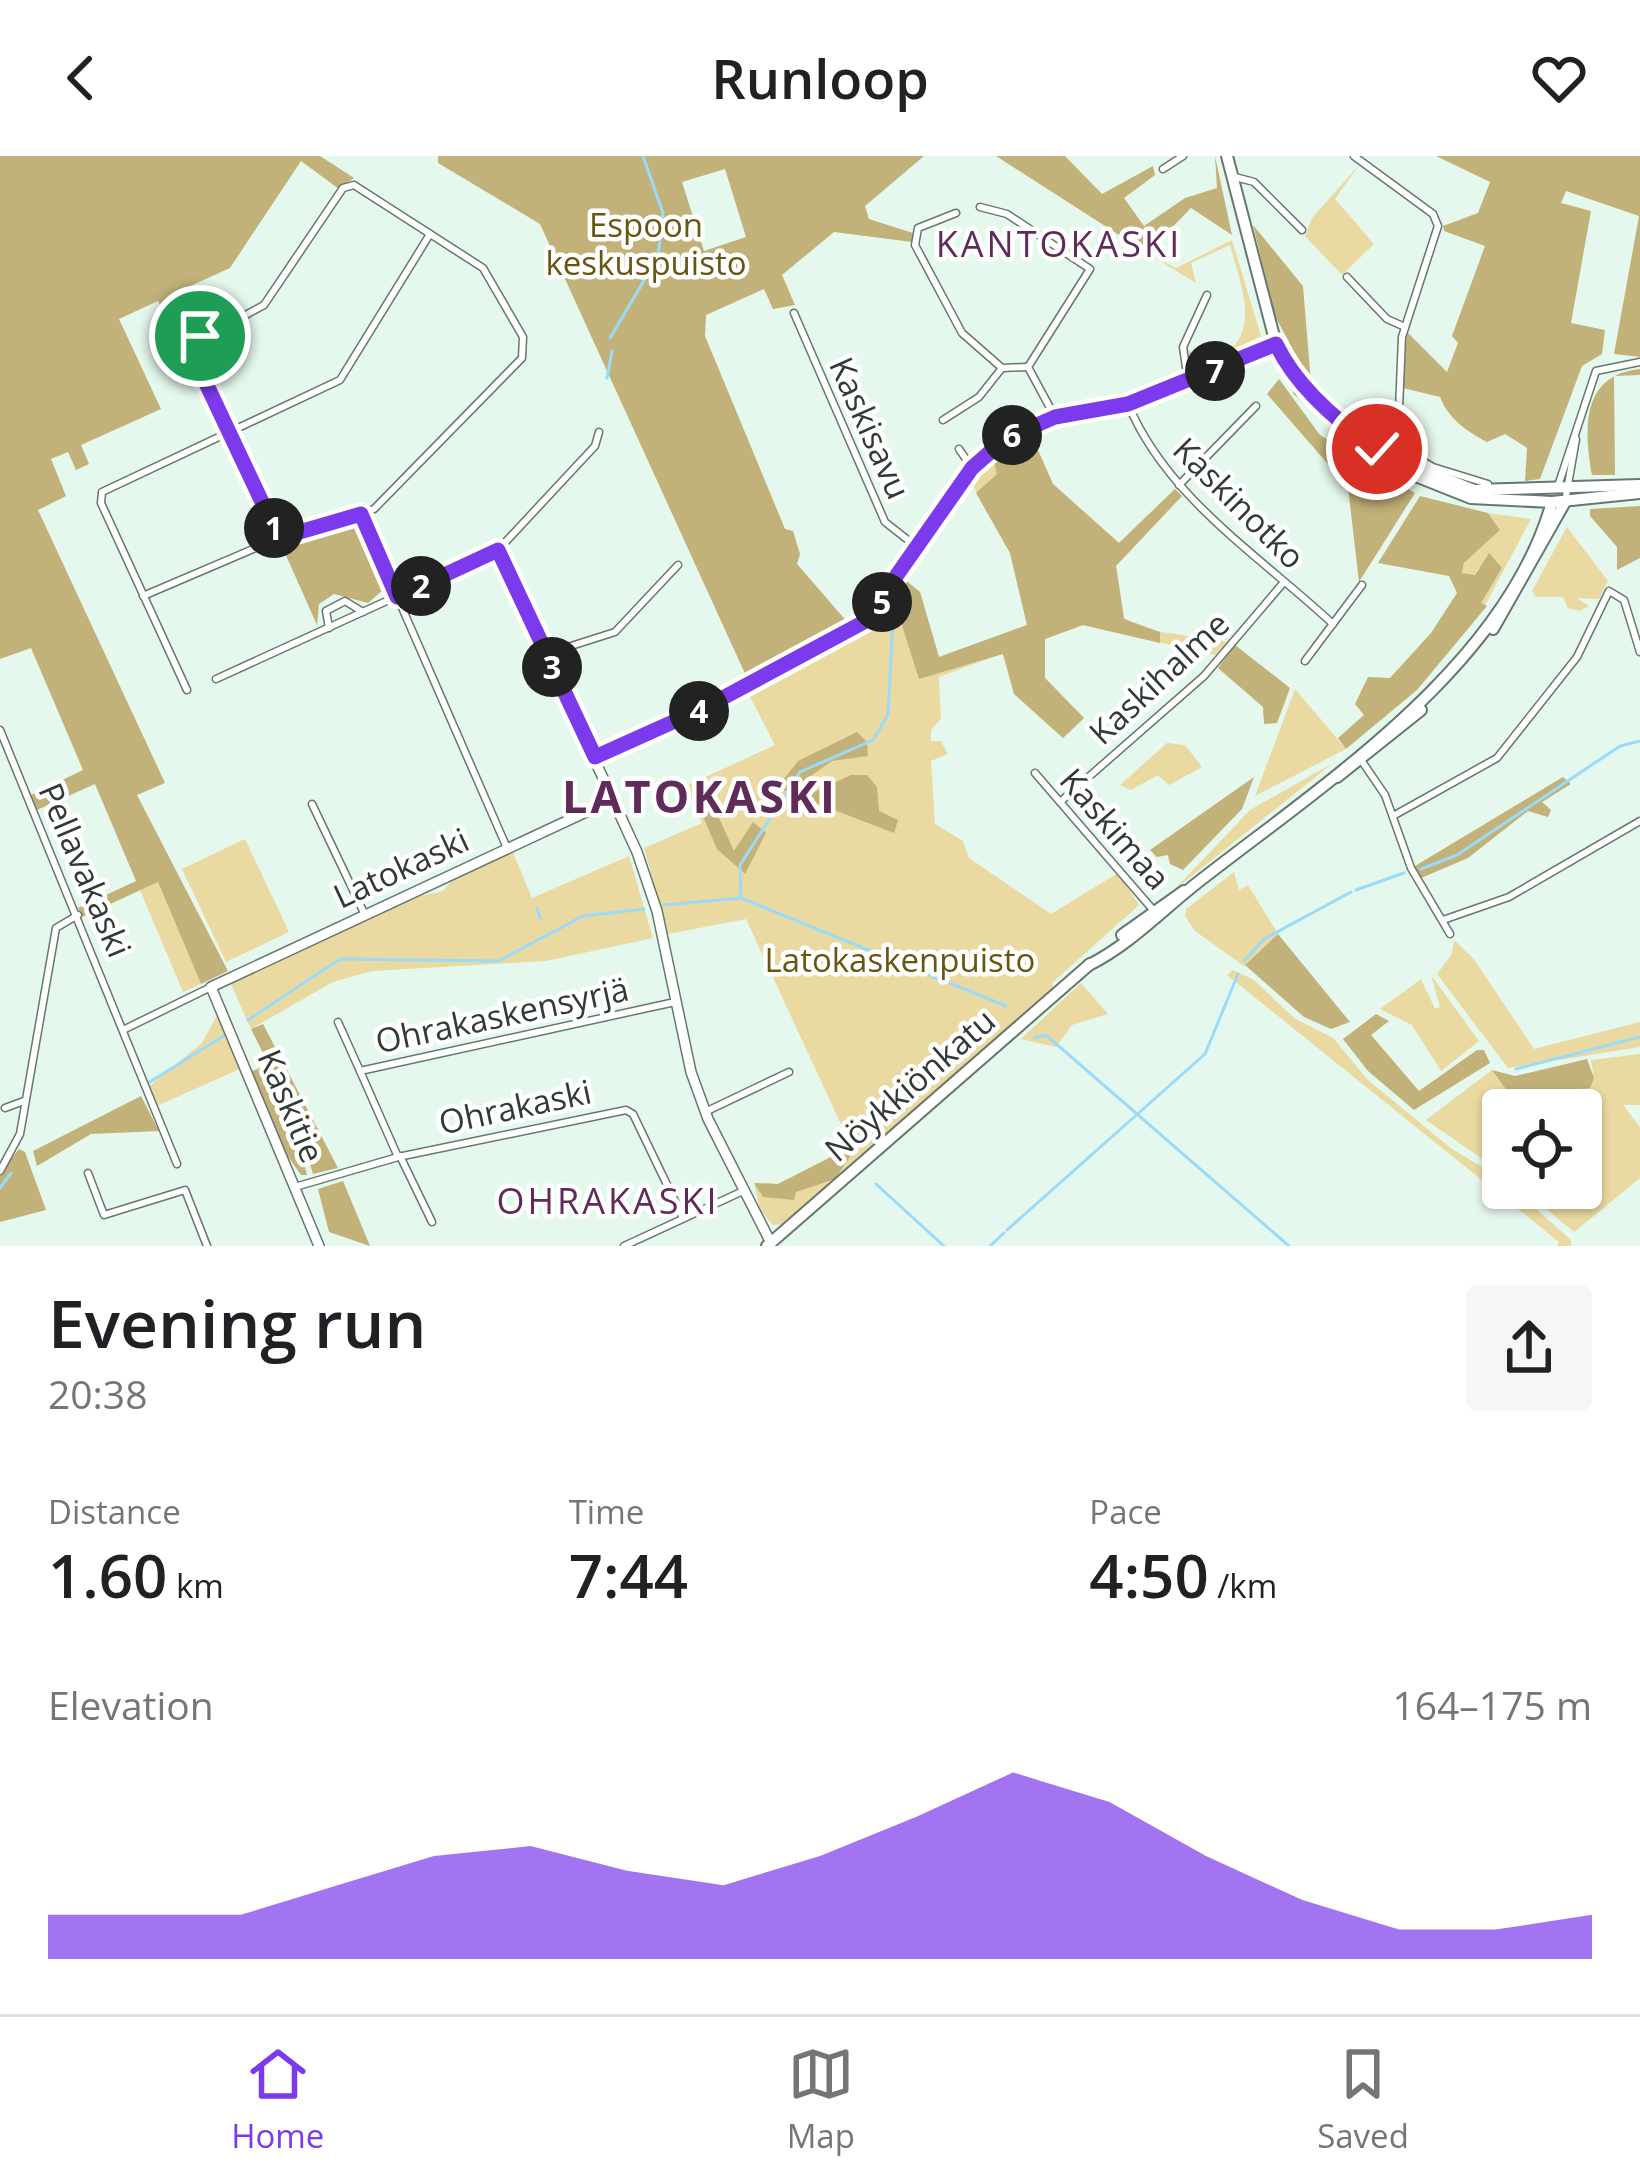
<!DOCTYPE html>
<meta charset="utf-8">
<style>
:root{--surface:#fff;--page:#f6f6f6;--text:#202124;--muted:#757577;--line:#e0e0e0;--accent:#7c3aed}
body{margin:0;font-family:"Open Sans",sans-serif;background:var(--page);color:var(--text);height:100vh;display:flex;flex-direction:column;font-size:45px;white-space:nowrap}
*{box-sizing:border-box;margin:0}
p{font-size:39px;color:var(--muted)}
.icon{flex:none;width:66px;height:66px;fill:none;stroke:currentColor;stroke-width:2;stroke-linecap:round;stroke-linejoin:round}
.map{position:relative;height:1090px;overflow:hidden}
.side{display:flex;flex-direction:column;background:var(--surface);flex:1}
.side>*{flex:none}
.tools{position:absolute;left:1482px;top:933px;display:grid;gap:24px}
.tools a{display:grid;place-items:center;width:120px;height:120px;border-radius:12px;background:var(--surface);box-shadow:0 3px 9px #0004;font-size:60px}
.pin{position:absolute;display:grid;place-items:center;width:102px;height:102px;color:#fff;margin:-51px;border:6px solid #fff;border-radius:50%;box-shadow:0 3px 12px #0007}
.km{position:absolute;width:60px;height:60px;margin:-30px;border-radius:50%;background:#222;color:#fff;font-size:33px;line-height:60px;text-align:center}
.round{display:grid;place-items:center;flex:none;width:126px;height:126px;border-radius:12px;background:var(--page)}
.head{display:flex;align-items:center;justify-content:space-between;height:204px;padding:0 48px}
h1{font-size:66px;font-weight:600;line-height:90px}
.metrics{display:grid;grid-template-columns:repeat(3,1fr);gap:18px;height:204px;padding:12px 48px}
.metrics div{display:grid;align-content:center}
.metrics b{font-size:60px;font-weight:600}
.metrics small{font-size:33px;font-weight:400}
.metrics p{font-size:33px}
.chart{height:336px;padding:24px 48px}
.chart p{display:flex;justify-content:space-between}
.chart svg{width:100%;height:216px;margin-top:12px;fill:var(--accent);opacity:.7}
header{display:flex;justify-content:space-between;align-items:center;height:156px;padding:0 48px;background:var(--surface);font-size:54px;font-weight:600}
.tabs{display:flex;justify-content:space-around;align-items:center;height:168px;border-top:3px solid var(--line);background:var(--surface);font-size:33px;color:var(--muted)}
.tabs a{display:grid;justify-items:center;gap:6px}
.tabs .current{color:var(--accent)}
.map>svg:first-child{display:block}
.green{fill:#ead9a0}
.forest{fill:#c2b178;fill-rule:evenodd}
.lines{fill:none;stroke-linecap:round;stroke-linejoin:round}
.stream{stroke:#9bdbfa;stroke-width:3}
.street-casing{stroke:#66776e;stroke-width:9}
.secondary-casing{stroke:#66776e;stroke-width:12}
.primary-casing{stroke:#66776e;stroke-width:14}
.street{stroke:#fff;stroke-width:6}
.secondary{stroke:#fff;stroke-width:9}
.primary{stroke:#fff;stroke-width:10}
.route-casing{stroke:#fff;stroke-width:24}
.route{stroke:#7c3aed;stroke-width:15}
.labels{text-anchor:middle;stroke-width:9;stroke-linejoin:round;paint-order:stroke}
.park-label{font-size:33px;fill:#675511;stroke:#fff}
.street-label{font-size:33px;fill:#323a36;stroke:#fff}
.neighbourhood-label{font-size:36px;letter-spacing:3px;fill:#5f2b59;stroke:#fff}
.district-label{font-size:45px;font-weight:bold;letter-spacing:3px;fill:#5f2b59;stroke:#fff}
</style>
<header><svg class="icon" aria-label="back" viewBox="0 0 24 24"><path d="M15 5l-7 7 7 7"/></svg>Runloop<svg class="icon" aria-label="heart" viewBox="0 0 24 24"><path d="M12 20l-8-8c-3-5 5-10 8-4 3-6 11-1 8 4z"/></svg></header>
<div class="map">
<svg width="1640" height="1090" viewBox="0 0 1640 1090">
<rect width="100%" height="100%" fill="#e5f8ed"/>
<!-- green -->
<g class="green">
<polygon points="1360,8 1335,43 1374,88 1342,119 1305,80 1312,62"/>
<path d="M 1232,84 L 1261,180 L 1189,217 L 1185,193 L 1213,205 C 1264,181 1242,134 1230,89 L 1191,107 L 1196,127 L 1147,97 L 1176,112 Z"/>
<path d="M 1029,274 L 1053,328 L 1119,387 L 1175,333 L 1182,340 L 1116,409 L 1124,462 L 1143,473 L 1227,486 L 1215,499 L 1083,469 L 1045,483 L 1045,522 L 1084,562 L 1063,582 L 1014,538 L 1003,497 L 939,521 L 941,563 L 931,574 L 931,585 L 941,585 L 948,598 L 931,605 L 935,668 L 963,685 L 969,702 L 1051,758 L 1118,717 L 1139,749 L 1052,827 L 1054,833 L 783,1068 L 773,1069 L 760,1054 L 754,1027 L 778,1028 L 851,990 L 746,763 L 668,778 L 644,692 L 702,667 L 686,630 L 775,589 L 747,535 C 809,498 859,483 901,421 L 920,436 L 939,501 L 1027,469 L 1010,397 L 970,324 L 992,298 Z"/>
<polygon points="1488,357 1531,363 1483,453 1480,447 1502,412 1479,411 1475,419 1462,418 1464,407 1500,374"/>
<polygon points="1567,371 1608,425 1599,443 1577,442 1589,450 1580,455 1568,452 1563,441 1536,441 1532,435"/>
<polygon points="1295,533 1346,593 1255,640"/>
<polygon points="1167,587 1185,589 1202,611 1169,629 1158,619 1131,634 1120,629"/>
<polygon points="1333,607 1173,735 1250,654"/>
<polygon points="245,683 289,776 226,806 182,713"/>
<polygon points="512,694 532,742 629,700 653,782 546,805 372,815 333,826 251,873 230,826 409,743 443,735 455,721"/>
<polygon points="1234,716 1239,734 1248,729 1278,778 1244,810 1195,775 1185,760 1186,753"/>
<polygon points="158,726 201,828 183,836 140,734"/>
<polygon points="1454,784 1473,802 1534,893 1640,866 1640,891 1508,912 1437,818 1452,798"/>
<polygon points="1233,814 1254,824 1294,862 1333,882 1368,924 1452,993 1499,1021 1503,1032 1512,1032 1571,1084 1571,1090 1557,1090 1559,1086 1227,819"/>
<polygon points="1431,819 1479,885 1441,915 1412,869 1380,853 1421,823 1435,853 1440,851"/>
<polygon points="1081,827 1108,858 1072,869 1056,891 1021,883"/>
<polygon points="219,856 242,912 157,950 148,931 202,887"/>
<polygon points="1640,898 1640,949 1623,949 1640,971 1640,1022 1574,1076 1521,1032 1581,1032 1581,954 1552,954 1563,937 1594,922 1591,904"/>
<polygon points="1492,914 1521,954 1503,954 1503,1017 1426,964"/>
</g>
<!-- forest -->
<g class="forest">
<polygon points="0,0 320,0 354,22 339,33 301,5 230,112 188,131 208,173 178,187 158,145 119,163 161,253 81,289 89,308 76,314 68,296 51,303 66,340 38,354 165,627 137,639 228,815 201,828 158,726 82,761 78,752 136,725 95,628 37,654 31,639 83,614 31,492 0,503"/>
<path d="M 438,0 L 924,0 L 865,50 L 869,63 L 913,77 L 912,86 L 834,76 L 782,119 L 795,149 L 773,153 L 764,133 L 706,159 L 705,180 L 785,373 L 793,375 L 800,398 L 797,408 L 849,468 L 747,522 L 540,68 L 438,7 ZM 725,13 L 746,81 L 704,95 L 682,26 Z"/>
<polygon points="996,0 1065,0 1102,38 1153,10 1155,19 1124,42 1144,70 1185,42 1217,32 1215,0 1232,79 1191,52 1147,97"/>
<path d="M 1436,0 L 1640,0 L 1640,201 L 1614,198 L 1639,60 L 1566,35 L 1561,47 L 1591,55 L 1571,167 L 1605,174 L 1602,198 L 1582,210 L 1540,323 L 1525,325 L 1527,292 L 1505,278 L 1487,286 C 1466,275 1448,262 1440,241 L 1403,232 L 1407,176 L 1447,216 L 1458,187 L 1452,180 L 1485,90 L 1444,75 L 1443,70 L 1478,57 L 1490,26 Z"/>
<polygon points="1253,69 1303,130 1311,227 1275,160"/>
<path d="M 1640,213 L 1640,219 L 1614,220 L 1615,319 L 1592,319 C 1584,272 1581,219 1640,213 Z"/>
<polygon points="1279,223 1320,279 1415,337 1359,426 1348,331 1267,238"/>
<polygon points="1029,274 1053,328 1119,387 1175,333 1182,340 1116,410 1124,463 1160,476 1160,487 1083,469 1045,483 1045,522 1084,562 1063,582 1014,538 1003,498 919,523 898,457 904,423 920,436 939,501 1027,469 1010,397 976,337 997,318 992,298"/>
<polygon points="1420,340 1488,357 1500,374 1464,407 1462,417 1475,419 1489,397 1502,412 1481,447 1487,450 1417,534 1346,593 1338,582 1364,559 1355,548 1368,521 1390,522 1431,477 1457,437 1449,420 1378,407"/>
<polygon points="1640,350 1640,402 1617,414 1617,391 1590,360 1590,353"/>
<polygon points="358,364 384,433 368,447 334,438 319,448 317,469 280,386"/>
<polygon points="1235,489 1290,532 1277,567 1264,568 1263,551 1218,512"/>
<polygon points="857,576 867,586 868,600 832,605 798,629 812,637 851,619 867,619 877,631 879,655 898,664 894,677 777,632 798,605"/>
<polygon points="1254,621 1242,653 1183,714 1170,708 1168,699 1157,701 1150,694"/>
<polygon points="1563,621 1571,628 1542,646 1551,654 1548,661 1528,655 1468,702 1421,722 1415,710"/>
<polygon points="698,649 714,651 734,695 753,666 766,677 745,718 717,693"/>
<polygon points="1278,778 1350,866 1331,873 1304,861 1245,809"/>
<polygon points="1376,858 1389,865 1371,879 1419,935 1477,894 1484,894 1490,907 1414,954 1368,915 1343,883"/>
<polygon points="263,868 338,1012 313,1018 296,963 251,873"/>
<polygon points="1587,903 1594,922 1590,932 1566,935 1552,954 1521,954 1492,914 1515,920"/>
<polygon points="265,910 293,969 307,1019 301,1019 285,996 250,916"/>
<polygon points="141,940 159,975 91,978 37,1010 33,995"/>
<polygon points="851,991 853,996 835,1023 796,1036 794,1044 763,1041 754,1027 778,1028"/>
<polygon points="19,993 25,996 46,1054 0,1066 0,1017"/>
<polygon points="343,1025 370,1090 329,1076 318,1033"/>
</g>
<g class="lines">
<!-- stream -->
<g class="stream">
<polyline points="610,182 658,101 663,57 643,0"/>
<polyline points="607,222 612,195"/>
<polyline points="1421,713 1457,699 1620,590 1640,585"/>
<polyline points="1356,734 1404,717"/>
<polyline points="741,742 740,709 800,616 873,584 888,559 894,445"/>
<polyline points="664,749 741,742 1006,850"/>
<polyline points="537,752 540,762"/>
<polyline points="1244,805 1264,783 1351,736"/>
<polyline points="248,864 340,803 498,805 583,760 644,753"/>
<polyline points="1034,882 1046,879 1289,1090"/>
<polyline points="1516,913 1640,881"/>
<polyline points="148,927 225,879"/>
<polyline points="876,1028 944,1090"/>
<polyline points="0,1032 11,1017"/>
<polyline points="1007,1074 1205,898 1238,818"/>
<polyline points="990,1090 1004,1077"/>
</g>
<!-- street casing -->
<g class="street-casing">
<g id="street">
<polyline points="1354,0 1433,58 1438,70 1402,181 1399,253 1375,296"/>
<polyline points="1163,13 1183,0"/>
<polyline points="1235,21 1254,26 1302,74"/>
<polyline points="980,51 1007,58 1090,113 1028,211 1055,261"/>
<polyline points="956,57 918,72 915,89 962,177 1002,212 1027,211"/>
<polyline points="1347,121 1387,163 1405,171"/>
<polyline points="794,157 885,366 918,392"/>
<polyline points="1188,225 1183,191 1207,139"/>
<path d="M 1128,248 C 1167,342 1260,400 1333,468"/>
<polyline points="943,264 979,241 1002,212"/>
<polyline points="1384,283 1433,311 1488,328"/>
<polyline points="959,293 972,312"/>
<polyline points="1179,329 1256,250"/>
<polyline points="1557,333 1596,215 1640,206"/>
<polyline points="1565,346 1576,283"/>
<polyline points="362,360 507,692"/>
<polyline points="143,440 279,382 374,353 522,202 523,181 483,112 354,29 343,32 264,149 192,188 279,382"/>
<polyline points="329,472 326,455 345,445 363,456"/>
<polyline points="546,498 615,476 678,409"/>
<polyline points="1305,505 1362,429"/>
<polyline points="216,523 498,394 595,290 599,276"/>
<polyline points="187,534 101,347 102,336 340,224 430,78"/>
<polyline points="0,574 177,1008"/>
<polyline points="1359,601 1385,639 1411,712 1450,778"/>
<polyline points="588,603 701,554 864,466 972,312 1005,283 1055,261 1128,248 1276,188"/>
<polyline points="1035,617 1154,755"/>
<polyline points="1060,646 1204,520 1284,426"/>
<polyline points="312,648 365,759"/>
<polyline points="1393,660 1497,602 1577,501 1609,435 1624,444 1640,496"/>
<polyline points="1443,764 1509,741 1640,665"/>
<polyline points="338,866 360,915"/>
<polyline points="125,873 211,831"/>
<polyline points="5,952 24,945"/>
<polyline points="705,956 789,916"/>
<polyline points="400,1000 432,1066"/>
<polyline points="398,1001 360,915 675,846"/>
<polyline points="0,1015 20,978 56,772 78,759"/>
<polyline points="88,1017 104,1059 185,1034 207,1090"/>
<polyline points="295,1031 398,1001 626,954 633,958 683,1062"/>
<polyline points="624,1090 743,1035"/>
</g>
</g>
<!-- secondary casing -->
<g class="secondary-casing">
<g id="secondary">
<polyline points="498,394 637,696 657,755 691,916 708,963 771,1087"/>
<polyline points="319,1090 211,831 614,643"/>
</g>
</g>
<!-- primary casing -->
<g class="primary-casing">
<g id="primary">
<polyline points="1227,0 1276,188 1300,234 1344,275 1388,309 1471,342 1552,346 1640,337"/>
<polyline points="1295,217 1322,248"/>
<polyline points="1388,300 1474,334 1640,329"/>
<polyline points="1493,473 1565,346"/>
<polyline points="1337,621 1421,554"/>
<polyline points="1122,779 1184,735"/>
<path d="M 1089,809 C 1133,787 1167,749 1206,720 C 1331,623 1507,507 1552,346"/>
<polyline points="767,1090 1090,808"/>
</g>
</g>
<!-- street -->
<use href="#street" class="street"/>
<!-- secondary -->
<use href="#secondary" class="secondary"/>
<!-- primary -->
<use href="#primary" class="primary"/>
</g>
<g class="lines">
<!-- route casing -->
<g class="route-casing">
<path id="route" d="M 200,180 L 192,188 L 196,206 L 279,382 L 361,358 L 397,441 L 498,394 L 595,601 L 704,552 L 864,466 L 972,312 L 1005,283 L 1055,261 L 1128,248 L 1276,188 C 1296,230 1339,267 1377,293"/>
</g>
<!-- route -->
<use href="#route" class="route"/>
</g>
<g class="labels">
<!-- park labels -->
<g class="park-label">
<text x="646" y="81">Espoon<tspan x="646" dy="38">keskuspuisto</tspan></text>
<text x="900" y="816">Latokaskenpuisto</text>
</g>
<!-- street labels -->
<g class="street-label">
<text transform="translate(870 272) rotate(66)" y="12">Kaskisavu</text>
<text transform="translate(1239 347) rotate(45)" y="12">Kaskinotko</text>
<text transform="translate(1159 522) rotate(-43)" y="12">Kaskihalme</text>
<text transform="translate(1115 673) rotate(49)" y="12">Kaskimaa</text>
<text transform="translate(401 712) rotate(-25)" y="12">Latokaski</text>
<text transform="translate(85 714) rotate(67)" y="12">Pellavakaski</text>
<text transform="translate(502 859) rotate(-12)" y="12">Ohrakaskensyrjä</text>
<text transform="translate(910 929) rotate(-41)" y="12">Nöykkiönkatu</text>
<text transform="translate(291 950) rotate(67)" y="12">Kaskitie</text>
<text transform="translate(515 951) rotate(-12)" y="12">Ohrakaski</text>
</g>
<!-- neighbourhood labels -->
<g class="neighbourhood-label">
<text x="1059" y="101">KANTOKASKI</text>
<text x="608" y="1058">OHRAKASKI</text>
</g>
<!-- district labels -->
<g class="district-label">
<text x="700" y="657">LATOKASKI</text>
</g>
</g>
</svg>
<div class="tools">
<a><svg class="icon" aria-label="locate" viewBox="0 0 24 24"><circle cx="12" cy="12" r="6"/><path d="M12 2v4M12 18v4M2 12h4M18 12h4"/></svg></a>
</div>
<div class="pin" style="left:200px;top:180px;background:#1e9e55"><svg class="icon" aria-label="arrive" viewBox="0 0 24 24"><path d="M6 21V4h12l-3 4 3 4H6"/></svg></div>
<div class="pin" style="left:1377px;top:293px;background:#d93025"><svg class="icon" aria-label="check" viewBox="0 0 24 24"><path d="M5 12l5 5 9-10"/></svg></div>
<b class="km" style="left:274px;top:372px">1</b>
<b class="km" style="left:421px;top:430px">2</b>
<b class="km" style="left:552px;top:511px">3</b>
<b class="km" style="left:699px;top:555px">4</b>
<b class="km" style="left:882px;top:446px">5</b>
<b class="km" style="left:1012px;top:279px">6</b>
<b class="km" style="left:1215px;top:215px">7</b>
</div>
<section class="side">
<div class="head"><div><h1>Evening run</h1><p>20:38</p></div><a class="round"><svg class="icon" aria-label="share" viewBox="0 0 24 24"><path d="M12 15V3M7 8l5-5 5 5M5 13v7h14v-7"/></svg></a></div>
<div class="metrics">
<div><p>Distance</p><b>1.60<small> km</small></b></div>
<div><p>Time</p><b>7:44</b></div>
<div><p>Pace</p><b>4:50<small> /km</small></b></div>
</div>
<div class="chart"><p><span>Elevation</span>164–175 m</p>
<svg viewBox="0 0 160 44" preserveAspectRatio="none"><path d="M0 44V35L10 35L20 35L30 29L40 23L50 21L60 26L70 29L80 23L90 15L100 6L110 12L120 23L130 32L140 38L150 38L160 35V44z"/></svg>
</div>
</section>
<nav class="tabs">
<a class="current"><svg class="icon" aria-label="home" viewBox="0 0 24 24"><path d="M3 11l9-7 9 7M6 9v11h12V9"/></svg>Home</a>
<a><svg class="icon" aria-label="map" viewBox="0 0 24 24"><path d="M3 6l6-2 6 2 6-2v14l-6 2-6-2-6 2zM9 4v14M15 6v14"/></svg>Map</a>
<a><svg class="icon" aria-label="saved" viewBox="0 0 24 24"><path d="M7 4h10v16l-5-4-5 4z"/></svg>Saved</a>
</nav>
